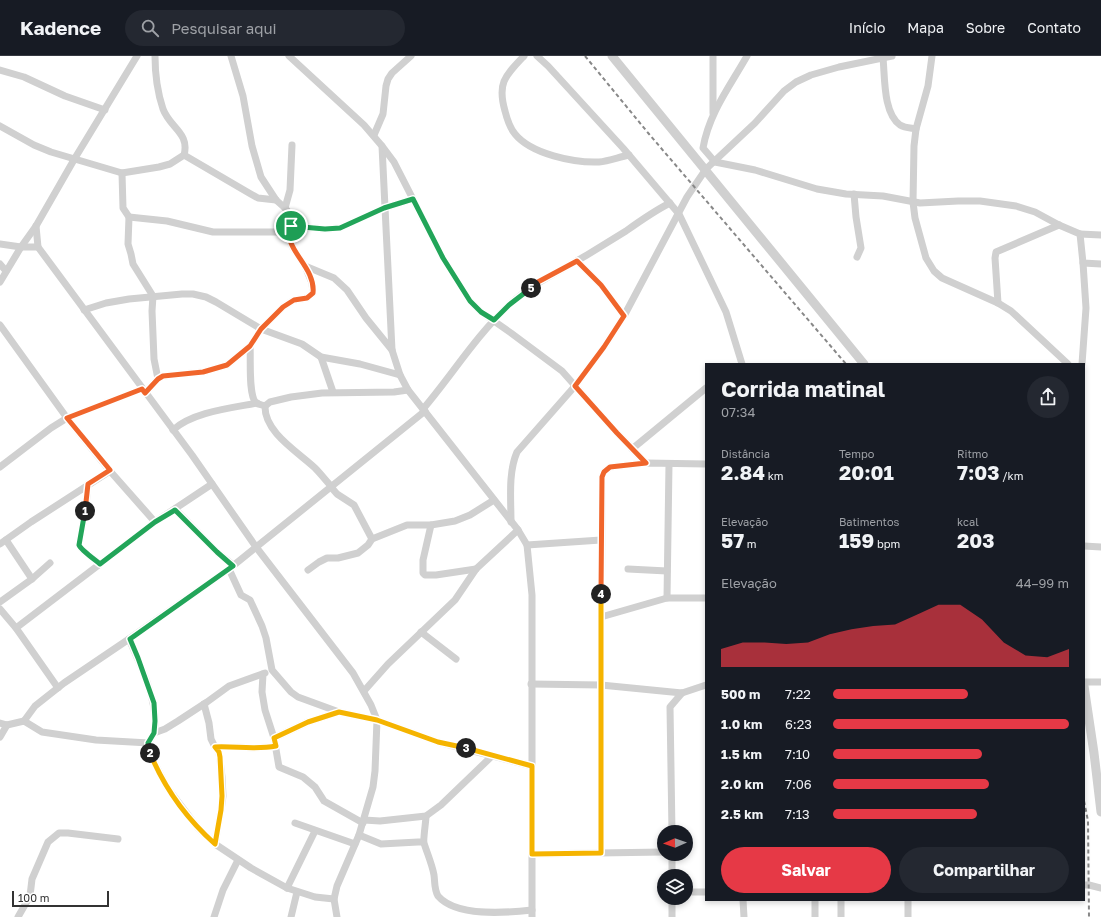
<!DOCTYPE html>
<html lang="pt">
<meta charset="utf-8">
<style>
:root{--surface:#171b24;--page:#242831;--text:#f1f3f6;--muted:#9ea1a6;--line:#363941;--accent:#e63946}
body{margin:0;font-family:"Golos Text",sans-serif;background:var(--page);color:var(--text);height:100vh;display:flex;flex-direction:column;font-size:15px;white-space:nowrap}
*{box-sizing:border-box;margin:0}
p{font-size:13px;color:var(--muted)}
.icon{flex:none;width:22px;height:22px;fill:none;stroke:currentColor;stroke-width:2;stroke-linecap:round;stroke-linejoin:round}
.map{position:relative;flex:1;overflow:hidden}
.drawer{position:absolute;left:705px;top:307px;width:380px;height:538px;display:flex;flex-direction:column;background:var(--surface);border-radius:0px;box-shadow:0 2px 6px #0003}
.drawer>*{flex:none}
.needle{width:26px;rotate:268deg}
.tools{position:absolute;left:657px;top:769px;display:grid;gap:8px}
.tools a{display:grid;place-items:center;width:36px;height:36px;border-radius:50%;background:var(--surface);box-shadow:0 2px 6px #0003;font-size:20px}
.scale{position:absolute;left:12px;bottom:10px;width:97px;box-sizing:border-box;padding-left:4px;border:2px solid #333;border-top:0;font-size:11px;line-height:14px;white-space:nowrap;color:#333;-webkit-text-stroke:3px #fff;paint-order:stroke}
.pin{position:absolute;display:grid;place-items:center;width:34px;height:34px;color:#fff;margin:-17px;border:2px solid #fff;border-radius:50%;box-shadow:0 1px 4px #0007}
.km{position:absolute;width:20px;height:20px;margin:-10px;border-radius:50%;background:#222;color:#fff;font-size:11px;line-height:20px;text-align:center}
.round{display:grid;place-items:center;flex:none;width:42px;height:42px;border-radius:21px;background:var(--page)}
.overview{display:flex;align-items:center;justify-content:space-between;height:68px;padding:0 16px}
h1{font-size:22px;font-weight:700;line-height:30px}
.metrics{display:grid;grid-template-columns:repeat(3,1fr);gap:6px;height:68px;padding:4px 16px}
.metrics div{display:grid;align-content:center}
.metrics b{font-size:20px;font-weight:700}
.metrics small{font-size:11px;font-weight:400}
.metrics p{font-size:11px}
.chart{height:112px;padding:8px 16px}
.chart p{display:flex;justify-content:space-between}
.chart svg{width:100%;height:72px;margin-top:4px;fill:var(--accent);opacity:.7}
.cta{display:flex;gap:8px;margin-top:auto;padding:8px 16px}
.cta a{flex:1;height:46px;border-radius:24px;background:var(--accent);color:#fff;font-size:16px;font-weight:700;line-height:46px;text-align:center}
.cta a+a{background:var(--page);color:var(--text)}
ul{padding:0 16px;list-style:none;font-size:13px}
li{display:grid;grid-template-columns:64px 48px 1fr;align-items:center;height:30px}
li i{height:10px;border-radius:5px;background:var(--accent)}
header{display:flex;align-items:center;gap:24px;box-sizing:border-box;height:56px;padding:0 20px;background:var(--surface);border-bottom:1px solid var(--line)}
header strong{font-size:19px}
nav{display:flex;gap:22px;margin-inline-start:auto;font-size:14px}
.search{width:280px;height:36px;background:var(--page);display:flex;align-items:center;gap:10px;box-sizing:border-box;padding:0 14px;border-radius:22px;color:var(--muted);font-size:15px}
.map>svg:first-child{display:block}
.lines{fill:none;stroke-linecap:round;stroke-linejoin:round}
.minor{stroke:#d0d0d0;stroke-width:7}
.tertiary{stroke:#d0d0d0;stroke-width:9}
.rail{stroke:#888;stroke-width:2;stroke-dasharray:4 3;stroke-linecap:butt}
.split-1-casing{stroke:#fff;stroke-width:8}
.split-2-casing{stroke:#fff;stroke-width:8}
.split-3-casing{stroke:#fff;stroke-width:8}
.split-4-casing{stroke:#fff;stroke-width:8}
.split-5-casing{stroke:#fff;stroke-width:8}
.split-6-casing{stroke:#fff;stroke-width:8}
.split-1{stroke:#f0652b;stroke-width:5}
.split-2{stroke:#22a559;stroke-width:5}
.split-3{stroke:#f5b400;stroke-width:5}
.split-4{stroke:#f5b400;stroke-width:5}
.split-5{stroke:#f0652b;stroke-width:5}
.split-6{stroke:#22a559;stroke-width:5}
</style>
<header>
<strong>Kadence</strong>
<div class="search"><svg class="icon" aria-label="search" viewBox="0 0 24 24"><circle cx="10" cy="10" r="6"/><path d="M15 15l6 6"/></svg>Pesquisar aqui</div>
<nav><a>Início</a><a>Mapa</a><a>Sobre</a><a>Contato</a></nav>
</header>
<div class="map">
<svg width="1101" height="861" viewBox="0 0 1101 861">
<rect width="100%" height="100%" fill="#fff"/>
<g class="lines">
<!-- minor -->
<g class="minor">
<polyline points="231,0 243,40 252,90 261,121 276,144 285,152 292,160 288,181 293,192 305,210 334,222 347,234 366,262 392,294"/>
<polyline points="289,0 364,69 382,90 392,294 400,319 408,334 518,474 527,489 532,539 532,861"/>
<path d="M 524,0 C 505,20 497,27 505,55 C 507,63 510,72 515,78 C 531,98 574,107 599,106 C 609,105 619,101 629,99"/>
<polyline points="537,0 548,10 623,92 679,158 726,256 742,308"/>
<path d="M 747,0 C 730,30 709,57 703,92 L 715,106 L 755,114 L 817,133 L 846,138 L 883,140 L 920,147 L 958,145 L 980,145 L 1016,150 L 1035,156 L 1059,169 L 1080,178 L 1083,207 L 1101,208"/>
<polyline points="932,0 928,30 916,73 914,90 913,146 915,162 926,202 934,215 942,222 998,247 1011,255 1068,308"/>
<path d="M 883,2 C 885,21 883,57 900,69 C 905,72 911,72 916,73"/>
<polyline points="0,14 24,21 65,40 105,54"/>
<polyline points="713,57 713,0"/>
<path d="M 0,70 L 34,89 L 51,96 L 122,117 L 159,111 L 170,108 L 184,99 C 190,77 170,72 163,53 C 157,35 155,19 155,0"/>
<polyline points="374,79 383,58 386,30 388,23 392,17 411,0"/>
<polyline points="382,90 394,106 443,202 470,245 481,256 511,277 562,315 617,377 646,407"/>
<polyline points="184,99 249,137 258,142 276,144"/>
<polyline points="122,117 123,152 129,161 128,188 131,198 133,208 153,240 152,255 154,303 158,323"/>
<polyline points="854,138 856,161 861,192 857,201"/>
<polyline points="285,152 290,134 292,89"/>
<polyline points="129,161 167,165 213,176 288,176"/>
<polyline points="36,170 38,191 192,399 256,491 353,617 371,649 377,664 375,715 373,731 359,779 337,830 334,843 337,861"/>
<polyline points="291,170 325,173 340,172 384,152 413,143"/>
<polyline points="1080,178 1101,179"/>
<polyline points="0,188 21,191 38,191"/>
<polyline points="577,205 601,229 624,260"/>
<polyline points="0,208 6,215"/>
<polyline points="0,226 21,191 36,170 75,102 137,0"/>
<polyline points="998,247 995,202 996,196 1059,169"/>
<polyline points="84,254 106,247 129,243 182,238 193,238 206,241 216,246 261,273 302,288 321,301 360,308 400,319"/>
<polyline points="0,269 67,362 110,415 155,466"/>
<path d="M 250,290 C 251,302 248,339 256,347 C 258,348 262,349 265,350 C 264,376 298,396 315,412 C 321,418 326,425 332,431"/>
<polyline points="321,301 333,336"/>
<polyline points="1082,308 1086,252 1083,207"/>
<polyline points="145,337 158,323 163,320 203,316 227,309 250,290 261,273 283,251 294,244 307,242 313,237 312,227 305,210"/>
<polyline points="265,350 270,346 291,341 322,337 394,336 408,334"/>
<path d="M 423,353 C 452,319 475,281 508,250 C 531,228 560,215 587,199 C 600,191 613,183 626,175 C 640,165 654,155 670,147"/>
<path d="M 173,374 C 192,356 231,352 257,347"/>
<polyline points="632,393 706,332"/>
<polyline points="0,411 51,372 67,362 142,333"/>
<path d="M 88,428 L 86,450 L 79,489 C 81,494 94,503 100,508"/>
<polyline points="331,431 337,438 354,449 372,483"/>
<polyline points="175,453 217,496 233,509"/>
<path d="M 511,466 C 511,443 508,417 517,396 L 575,330 L 604,291 L 624,260 L 687,141 L 706,113 L 755,67 L 784,35 L 796,26 L 811,19 L 839,11 L 892,0"/>
<polyline points="431,469 423,504 423,517 425,519 436,519 476,513"/>
<polyline points="6,484 32,523"/>
<polyline points="0,488 31,466 110,415"/>
<polyline points="527,489 601,484"/>
<polyline points="1084,490 1101,491"/>
<polyline points="229,513 241,539 250,544 262,570 266,582 272,614 291,636 298,641 339,656 377,664 438,686 532,710"/>
<polyline points="628,513 667,515"/>
<polyline points="308,514 319,506 327,502 338,502 358,497 368,489 372,483 407,469 431,469 455,465 470,459 494,444"/>
<polyline points="667,542 669,408"/>
<polyline points="0,546 32,523 50,507"/>
<polyline points="0,553 16,572 58,632"/>
<polyline points="601,561 667,542 706,542"/>
<polyline points="16,572 155,466 212,428"/>
<polyline points="421,576 456,603"/>
<path d="M 129,583 C 140,608 160,649 154,676 C 153,680 150,683 149,687"/>
<polyline points="263,618 262,636 265,654 274,682 279,711 303,721 315,731 324,745 363,767"/>
<polyline points="1084,626 1101,626"/>
<polyline points="531,628 601,629 682,637 706,629"/>
<polyline points="364,635 388,608 455,544 476,513 518,474"/>
<polyline points="204,648 209,667 211,683 215,691 219,696 222,721 223,740 221,754 215,788"/>
<polyline points="24,665 35,650 64,627 129,583 229,513 425,355"/>
<polyline points="0,667 7,669 24,665 42,676 96,684 149,687 150,696 154,706 167,731 198,772 215,788 251,812 287,832 315,841 334,843"/>
<polyline points="154,677 165,673 178,665 207,646 229,630 265,617"/>
<polyline points="0,681 7,669"/>
<polyline points="274,682 308,666 339,656"/>
<path d="M 215,691 C 235,690 256,694 276,690"/>
<path d="M 426,760 C 426,765 423,783 424,787 C 427,797 432,808 434,819 C 435,826 434,833 438,840 C 456,861 505,857 532,854"/>
<polyline points="364,764 380,765 426,760 441,749 492,700"/>
<polyline points="295,767 355,788"/>
<polyline points="672,776 670,651 682,637"/>
<polyline points="359,779 381,788 418,786 423,786"/>
<polyline points="601,797 601,629 602,421 604,416 610,411 646,407 706,408"/>
<polyline points="532,798 664,796"/>
<polyline points="672,820 672,798"/>
<polyline points="1084,829 1089,829 1101,832"/>
<polyline points="287,832 315,775"/>
<polyline points="686,836 706,836"/>
<polyline points="672,842 672,861"/>
<polyline points="743,844 744,861"/>
<polyline points="815,844 815,861"/>
<polyline points="841,844 841,861"/>
<polyline points="908,844 908,861"/>
<polyline points="18,861 30,840 32,823 48,786 59,777 68,777 118,783"/>
<polyline points="214,861 223,834 238,804"/>
<polyline points="291,861 297,836"/>
</g>
<!-- tertiary -->
<g class="tertiary">
<polyline points="612,0 864,308"/>
<polyline points="1084,630 1094,697 1101,756"/>
</g>
<!-- rail -->
<g class="rail">
<polyline points="585,0 649,78 846,308"/>
<polyline points="1084,745 1088,765 1089,861"/>
</g>
</g>
<g class="lines">
<!-- split-1 casing -->
<g class="split-1-casing">
<path id="split-1" d="M 85,455 L 88,428 L 110,414 L 67,362 L 142,333 L 145,337 L 158,323 L 163,320 L 203,316 L 227,309 L 250,290 L 261,273 L 283,251 L 294,244 L 307,242 L 313,237 C 316,210 281,192 291,170"/>
</g>
<!-- split-2 casing -->
<g class="split-2-casing">
<path id="split-2" d="M 85,455 L 79,489 C 81,494 94,503 100,508 L 155,466 L 175,454 L 217,496 L 233,510 L 130,583 L 138,602 L 154,647 L 155,665 L 154,677 L 148,687 L 150,697"/>
</g>
<!-- split-3 casing -->
<g class="split-3-casing">
<path id="split-3" d="M 150,697 C 164,731 187,763 215,788 L 221,754 L 222,740 L 220,701 L 219,696 L 215,691 C 235,690 256,694 276,690 L 274,682 L 308,666 L 339,656 L 377,664 L 438,686 L 466,692"/>
</g>
<!-- split-4 casing -->
<g class="split-4-casing">
<polyline id="split-4" points="466,692 532,710 532,798 601,797 601,538"/>
</g>
<!-- split-5 casing -->
<g class="split-5-casing">
<polyline id="split-5" points="531,232 536,227 577,205 601,229 624,260 604,291 575,330 617,377 646,407 610,411 604,416 602,421 601,538"/>
</g>
<!-- split-6 casing -->
<g class="split-6-casing">
<polyline id="split-6" points="291,170 325,173 340,172 384,152 413,143 443,202 470,245 481,256 494,264 509,249 531,232"/>
</g>
<!-- split-1 -->
<use href="#split-1" class="split-1"/>
<!-- split-2 -->
<use href="#split-2" class="split-2"/>
<!-- split-3 -->
<use href="#split-3" class="split-3"/>
<!-- split-4 -->
<use href="#split-4" class="split-4"/>
<!-- split-5 -->
<use href="#split-5" class="split-5"/>
<!-- split-6 -->
<use href="#split-6" class="split-6"/>
</g>
</svg>
<div class="tools">
<a><svg class="needle" viewBox="-14 -14 28 28"><path d="M0-13l5 13h-10z" fill="#e53935"/><path d="M0 13l5-13h-10z" fill="#9ea1a6"/></svg></a>
<a><svg class="icon" aria-label="layers" viewBox="0 0 24 24"><path d="M12 4l9 5-9 5-9-5zM3 14l9 5 9-5"/></svg></a>
</div>
<div class="scale">100 m</div>
<div class="pin" style="left:291px;top:170px;background:#1e9e55"><svg class="icon" aria-label="arrive" viewBox="0 0 24 24"><path d="M6 21V4h12l-3 4 3 4H6"/></svg></div>
<b class="km" style="left:85px;top:455px">1</b>
<b class="km" style="left:150px;top:697px">2</b>
<b class="km" style="left:466px;top:692px">3</b>
<b class="km" style="left:601px;top:538px">4</b>
<b class="km" style="left:531px;top:232px">5</b>
<section class="drawer">
<div class="overview"><div><h1>Corrida matinal</h1><p>07:34</p></div><a class="round"><svg class="icon" aria-label="share" viewBox="0 0 24 24"><path d="M12 15V3M7 8l5-5 5 5M5 13v7h14v-7"/></svg></a></div>
<div class="metrics">
<div><p>Distância</p><b>2.84<small> km</small></b></div>
<div><p>Tempo</p><b>20:01</b></div>
<div><p>Ritmo</p><b>7:03<small> /km</small></b></div>
</div>
<div class="metrics">
<div><p>Elevação</p><b>57<small> m</small></b></div>
<div><p>Batimentos</p><b>159<small> bpm</small></b></div>
<div><p>kcal</p><b>203</b></div>
</div>
<div class="chart"><p><span>Elevação</span>44–99 m</p>
<svg viewBox="0 0 160 44" preserveAspectRatio="none"><path d="M0 44V33L10 29L20 29L30 30L40 29L50 24L60 21L70 19L80 18L90 12L100 6L110 6L120 15L130 29L140 37L150 38L160 33V44z"/></svg>
</div>
<ul>
<li><b>500 m</b>7:22<i style="width:57%"></i></li>
<li><b>1.0 km</b>6:23<i style="width:100%"></i></li>
<li><b>1.5 km</b>7:10<i style="width:63%"></i></li>
<li><b>2.0 km</b>7:06<i style="width:66%"></i></li>
<li><b>2.5 km</b>7:13<i style="width:61%"></i></li>
</ul>
<div class="cta"><a>Salvar</a><a>Compartilhar</a></div>
</section>
</div>
